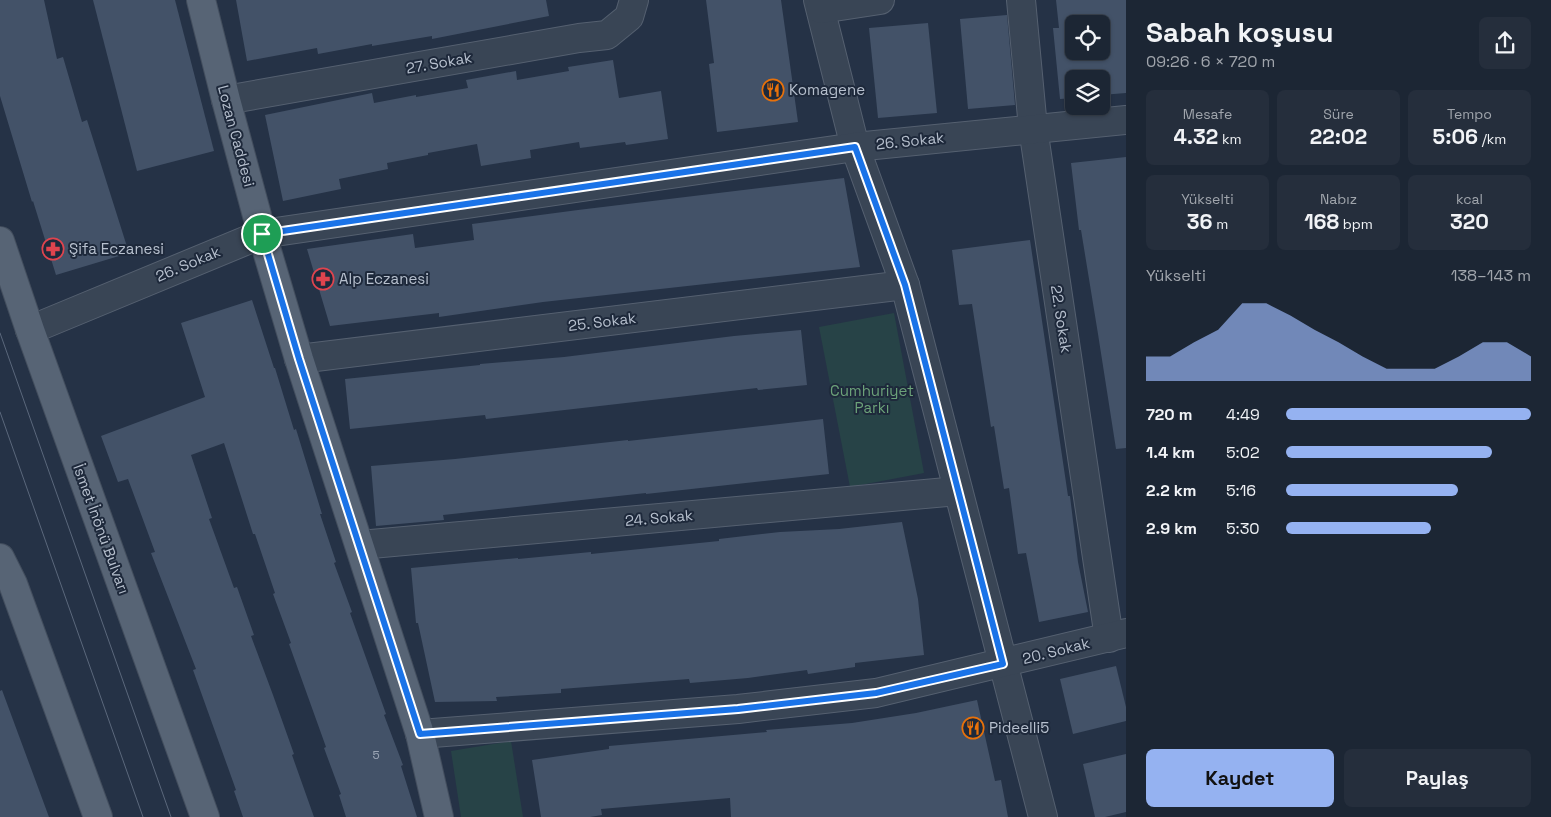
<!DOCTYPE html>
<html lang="tr">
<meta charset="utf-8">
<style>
:root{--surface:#1c2634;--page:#252e3c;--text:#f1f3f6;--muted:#a0a5ac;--line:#3a434f;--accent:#95b2f1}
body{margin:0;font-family:"Space Grotesk",sans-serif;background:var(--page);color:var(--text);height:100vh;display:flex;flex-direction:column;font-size:19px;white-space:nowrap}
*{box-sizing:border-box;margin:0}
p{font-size:16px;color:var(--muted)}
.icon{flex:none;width:28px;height:28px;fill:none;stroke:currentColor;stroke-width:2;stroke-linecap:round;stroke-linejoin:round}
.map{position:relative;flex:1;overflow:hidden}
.side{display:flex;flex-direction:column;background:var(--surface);width:425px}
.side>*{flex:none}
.tools{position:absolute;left:1065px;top:15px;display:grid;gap:10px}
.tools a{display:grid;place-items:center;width:45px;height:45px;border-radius:8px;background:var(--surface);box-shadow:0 1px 4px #0004,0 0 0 1px var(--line);font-size:25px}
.pin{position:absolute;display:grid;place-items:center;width:42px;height:42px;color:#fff;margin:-21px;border:2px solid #fff;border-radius:50%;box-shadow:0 1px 5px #0007}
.round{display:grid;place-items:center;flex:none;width:52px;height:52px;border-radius:8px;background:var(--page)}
.summary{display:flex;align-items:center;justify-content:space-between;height:85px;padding:0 20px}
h1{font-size:28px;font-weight:600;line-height:38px}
.stats{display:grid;grid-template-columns:repeat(3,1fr);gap:8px;height:85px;padding:5px 20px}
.stats div{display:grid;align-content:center;border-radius:8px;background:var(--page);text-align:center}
.stats b{font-size:21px;font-weight:600}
.stats small{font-size:14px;font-weight:400}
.stats p{font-size:14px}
.chart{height:140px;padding:10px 20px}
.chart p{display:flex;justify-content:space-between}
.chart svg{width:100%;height:90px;margin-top:5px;fill:var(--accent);opacity:.7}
.action{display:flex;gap:10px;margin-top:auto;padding:10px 20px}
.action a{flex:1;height:58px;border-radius:8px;background:var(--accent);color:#111;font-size:20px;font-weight:600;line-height:58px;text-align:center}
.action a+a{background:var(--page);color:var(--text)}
ul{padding:0 20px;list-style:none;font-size:16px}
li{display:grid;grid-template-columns:80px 60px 1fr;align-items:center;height:38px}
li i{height:12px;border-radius:6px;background:var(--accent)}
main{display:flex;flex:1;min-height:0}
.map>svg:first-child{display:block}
.green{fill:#274347}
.building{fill:#435268;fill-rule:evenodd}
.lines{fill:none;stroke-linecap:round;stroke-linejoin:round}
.minor-casing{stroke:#556070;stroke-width:30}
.major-casing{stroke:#434e5e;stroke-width:30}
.minor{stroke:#394555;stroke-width:28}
.major{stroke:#576475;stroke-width:28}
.tram{stroke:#5b687c;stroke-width:1}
.route-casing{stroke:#fff;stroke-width:10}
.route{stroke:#1a73e8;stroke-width:6}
.labels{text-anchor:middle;stroke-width:4;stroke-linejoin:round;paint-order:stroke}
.number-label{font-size:12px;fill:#9aa4b4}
.street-label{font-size:15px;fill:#b7c0ce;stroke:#1e293b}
.poi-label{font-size:15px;fill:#b7c0ce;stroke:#1e293b;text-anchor:start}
.park-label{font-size:15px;fill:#6ca279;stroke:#1e293b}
</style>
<main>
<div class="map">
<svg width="1126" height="817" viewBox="0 0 1126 817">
<rect width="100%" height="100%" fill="#253246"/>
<!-- green -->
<g class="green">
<polygon points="894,313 924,473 850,487 819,327"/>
<polygon points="511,741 523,817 461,817 451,751"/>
</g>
<!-- building -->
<g class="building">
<polygon points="0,0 44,0 57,59 63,57 82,122 87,120 129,253 56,275 33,201 32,202 0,96"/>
<polygon points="93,0 175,0 214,151 137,171"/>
<polygon points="236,0 546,0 549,16 432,39 432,36 372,46 372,44 318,54 317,48 247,61"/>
<polygon points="706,0 781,0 798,122 717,132 709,64 714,63"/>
<path d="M 1056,0 L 1126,0 L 1126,93 L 1101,95 L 1101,79 L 1074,79 L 1074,98 L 1060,99 L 1053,28 L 1059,28 ZM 1074,24 L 1101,24 L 1101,51 L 1074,51 Z"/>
<polygon points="1007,15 1015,105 968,109 960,19"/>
<polygon points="928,23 937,113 878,118 869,28"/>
<polygon points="613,60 619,98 661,91 668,139 626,145 625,142 580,148 579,142 530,150 531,158 481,166 477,144 428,153 428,155 387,163 388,169 339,179 341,189 283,201 265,115 372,93 374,103 416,95 416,97 468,88 466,80 516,71 517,80 569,71 568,67"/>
<polygon points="1126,157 1126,448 1116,449 1098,334 1081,230 1079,230 1071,163"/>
<polygon points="844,178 860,267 543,302 439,317 439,313 330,326 307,249 413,234 415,248 474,240 472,224 578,210"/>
<polygon points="1030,240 1068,496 1070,496 1078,562 1088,612 1039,622 1026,553 1018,554 1009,488 1004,489 994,426 991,427 972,304 959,305 952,250"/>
<polygon points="252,300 274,368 275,368 294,430 296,429 322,514 320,514 336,562 334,563 352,612 350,613 386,714 384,715 403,765 401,766 417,817 346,817 339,795 341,794 324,748 326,747 289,644 291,643 273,594 275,593 255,534 253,534 224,443 191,455 212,518 209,519 234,588 237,587 254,635 251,636 273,695 294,754 292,755 314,817 243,817 234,791 236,790 193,670 196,669 151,553 155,552 128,479 118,482 101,436 205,397 181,323"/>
<polygon points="801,330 807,385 758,390 757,388 486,419 485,415 350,429 345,379 480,365 480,364 564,357 734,336"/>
<polygon points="823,419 829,474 646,494 646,493 443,515 444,520 376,526 371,466 455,459 628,440 628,441"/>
<polygon points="902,522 918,599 924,655 855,663 855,667 808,674 807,670 748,678 690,683 689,679 561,689 561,693 496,697 497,701 435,702 418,623 416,623 411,568 518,558 518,559 591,552 591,554 719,541 719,539 780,532 839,529"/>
<polygon points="1116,666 1126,707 1126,721 1073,734 1060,679"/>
<polygon points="2,690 19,736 49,817 0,817 0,691"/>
<polygon points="977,700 995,781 1001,780 1008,817 731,817 730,798 601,809 602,815 590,817 541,817 532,760 609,749 609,746 767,732 766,730 852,723 916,713"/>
<polygon points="1126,754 1126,812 1105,817 1095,817 1083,764"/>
</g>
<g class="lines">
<!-- minor casing -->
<g class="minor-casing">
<g id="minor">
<polyline points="818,0 855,147 905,285 1043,817"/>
<polyline points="1021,0 1033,128 1109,638"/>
<polyline points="821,9 880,0"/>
<polyline points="226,100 579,38 607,35 629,17 634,0"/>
<polyline points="30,330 262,234 855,147 1126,120"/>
<polyline points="299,359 905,285"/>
<polyline points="360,545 958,491"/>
<polyline points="420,734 738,709 876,693 1126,633"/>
</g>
</g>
<!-- major casing -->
<g class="major-casing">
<g id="major">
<polyline points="201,0 226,100 262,234 299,359 420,734 439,817"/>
<polyline points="0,241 30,330 205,817"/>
<polyline points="0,558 13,584 98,817"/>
</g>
</g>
<!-- minor -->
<use href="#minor" class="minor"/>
<!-- major -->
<use href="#major" class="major"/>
<!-- tram -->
<g class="tram">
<polyline points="0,333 171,817"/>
<polyline points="0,412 143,817"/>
</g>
</g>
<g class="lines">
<!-- route casing -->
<g class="route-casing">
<polygon id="route" points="855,147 905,285 1003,664 876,693 738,709 420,734 299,359 262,234"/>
</g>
<!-- route -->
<use href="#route" class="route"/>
</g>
<!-- icons -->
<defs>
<g id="restaurant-ring" transform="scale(1.125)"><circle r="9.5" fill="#1e293b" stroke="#e8710a" stroke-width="1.5"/><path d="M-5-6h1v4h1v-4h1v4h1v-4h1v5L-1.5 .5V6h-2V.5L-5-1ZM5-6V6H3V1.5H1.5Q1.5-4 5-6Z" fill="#e8710a"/></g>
<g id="pharmacy-ring" transform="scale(1.125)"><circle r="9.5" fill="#1e293b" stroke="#e0444e" stroke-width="1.5"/><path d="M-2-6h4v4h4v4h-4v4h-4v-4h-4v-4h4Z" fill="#e0444e"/></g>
</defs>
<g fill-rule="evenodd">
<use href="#restaurant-ring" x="773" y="90"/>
<use href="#pharmacy-ring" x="53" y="249"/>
<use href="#pharmacy-ring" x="323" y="279"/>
<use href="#restaurant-ring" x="973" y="728"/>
</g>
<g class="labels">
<!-- number labels -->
<g class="number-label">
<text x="376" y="759">5</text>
</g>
<!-- street labels -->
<g class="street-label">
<text transform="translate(439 63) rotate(-10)" y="5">27. Sokak</text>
<text transform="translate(236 136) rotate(75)" y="5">Lozan Caddesi</text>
<text transform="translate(910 141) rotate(-6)" y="5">26. Sokak</text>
<text transform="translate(188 264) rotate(-23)" y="5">26. Sokak</text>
<text transform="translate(1061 319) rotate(81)" y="5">22. Sokak</text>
<text transform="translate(602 322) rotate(-7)" y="5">25. Sokak</text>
<text transform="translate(659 518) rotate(-5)" y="5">24. Sokak</text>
<text transform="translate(101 529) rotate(70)" y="5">İsmet İnönü Bulvarı</text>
<text transform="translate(1056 651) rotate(-14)" y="5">20. Sokak</text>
</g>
<!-- poi labels -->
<g class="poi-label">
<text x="789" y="95">Komagene</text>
<text x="69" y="254">Şifa Eczanesi</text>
<text x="339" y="284">Alp Eczanesi</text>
<text x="989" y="733">Pideelli5</text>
</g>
<!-- park labels -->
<g class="park-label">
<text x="872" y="396">Cumhuriyet<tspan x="872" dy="17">Parkı</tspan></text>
</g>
</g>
</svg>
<div class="tools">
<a><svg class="icon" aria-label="locate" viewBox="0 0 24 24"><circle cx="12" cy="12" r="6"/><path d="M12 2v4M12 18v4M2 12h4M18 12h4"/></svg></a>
<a><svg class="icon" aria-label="layers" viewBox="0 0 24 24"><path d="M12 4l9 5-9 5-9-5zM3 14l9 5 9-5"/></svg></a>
</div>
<div class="pin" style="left:262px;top:234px;background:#1e9e55"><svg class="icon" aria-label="arrive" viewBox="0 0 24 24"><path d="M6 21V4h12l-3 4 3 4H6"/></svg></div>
</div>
<section class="side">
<div class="summary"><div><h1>Sabah koşusu</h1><p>09:26 · 6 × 720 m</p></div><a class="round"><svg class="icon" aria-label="share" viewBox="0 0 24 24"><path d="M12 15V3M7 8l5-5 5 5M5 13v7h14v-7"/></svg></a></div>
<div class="stats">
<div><p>Mesafe</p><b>4.32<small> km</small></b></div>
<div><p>Süre</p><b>22:02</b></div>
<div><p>Tempo</p><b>5:06<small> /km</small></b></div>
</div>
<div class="stats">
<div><p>Yükselti</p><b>36<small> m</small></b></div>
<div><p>Nabız</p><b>168<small> bpm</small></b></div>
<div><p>kcal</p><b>320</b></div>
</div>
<div class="chart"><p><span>Yükselti</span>138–143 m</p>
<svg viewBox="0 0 160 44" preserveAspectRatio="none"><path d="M0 44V32L10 32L20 25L30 19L40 6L50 6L60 12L70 19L80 25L90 32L100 38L110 38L120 38L130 32L140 25L150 25L160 32V44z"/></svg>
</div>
<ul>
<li><b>720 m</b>4:49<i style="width:100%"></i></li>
<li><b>1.4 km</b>5:02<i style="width:84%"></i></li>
<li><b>2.2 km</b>5:16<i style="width:70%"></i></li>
<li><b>2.9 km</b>5:30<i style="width:59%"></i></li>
</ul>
<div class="action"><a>Kaydet</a><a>Paylaş</a></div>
</section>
</main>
